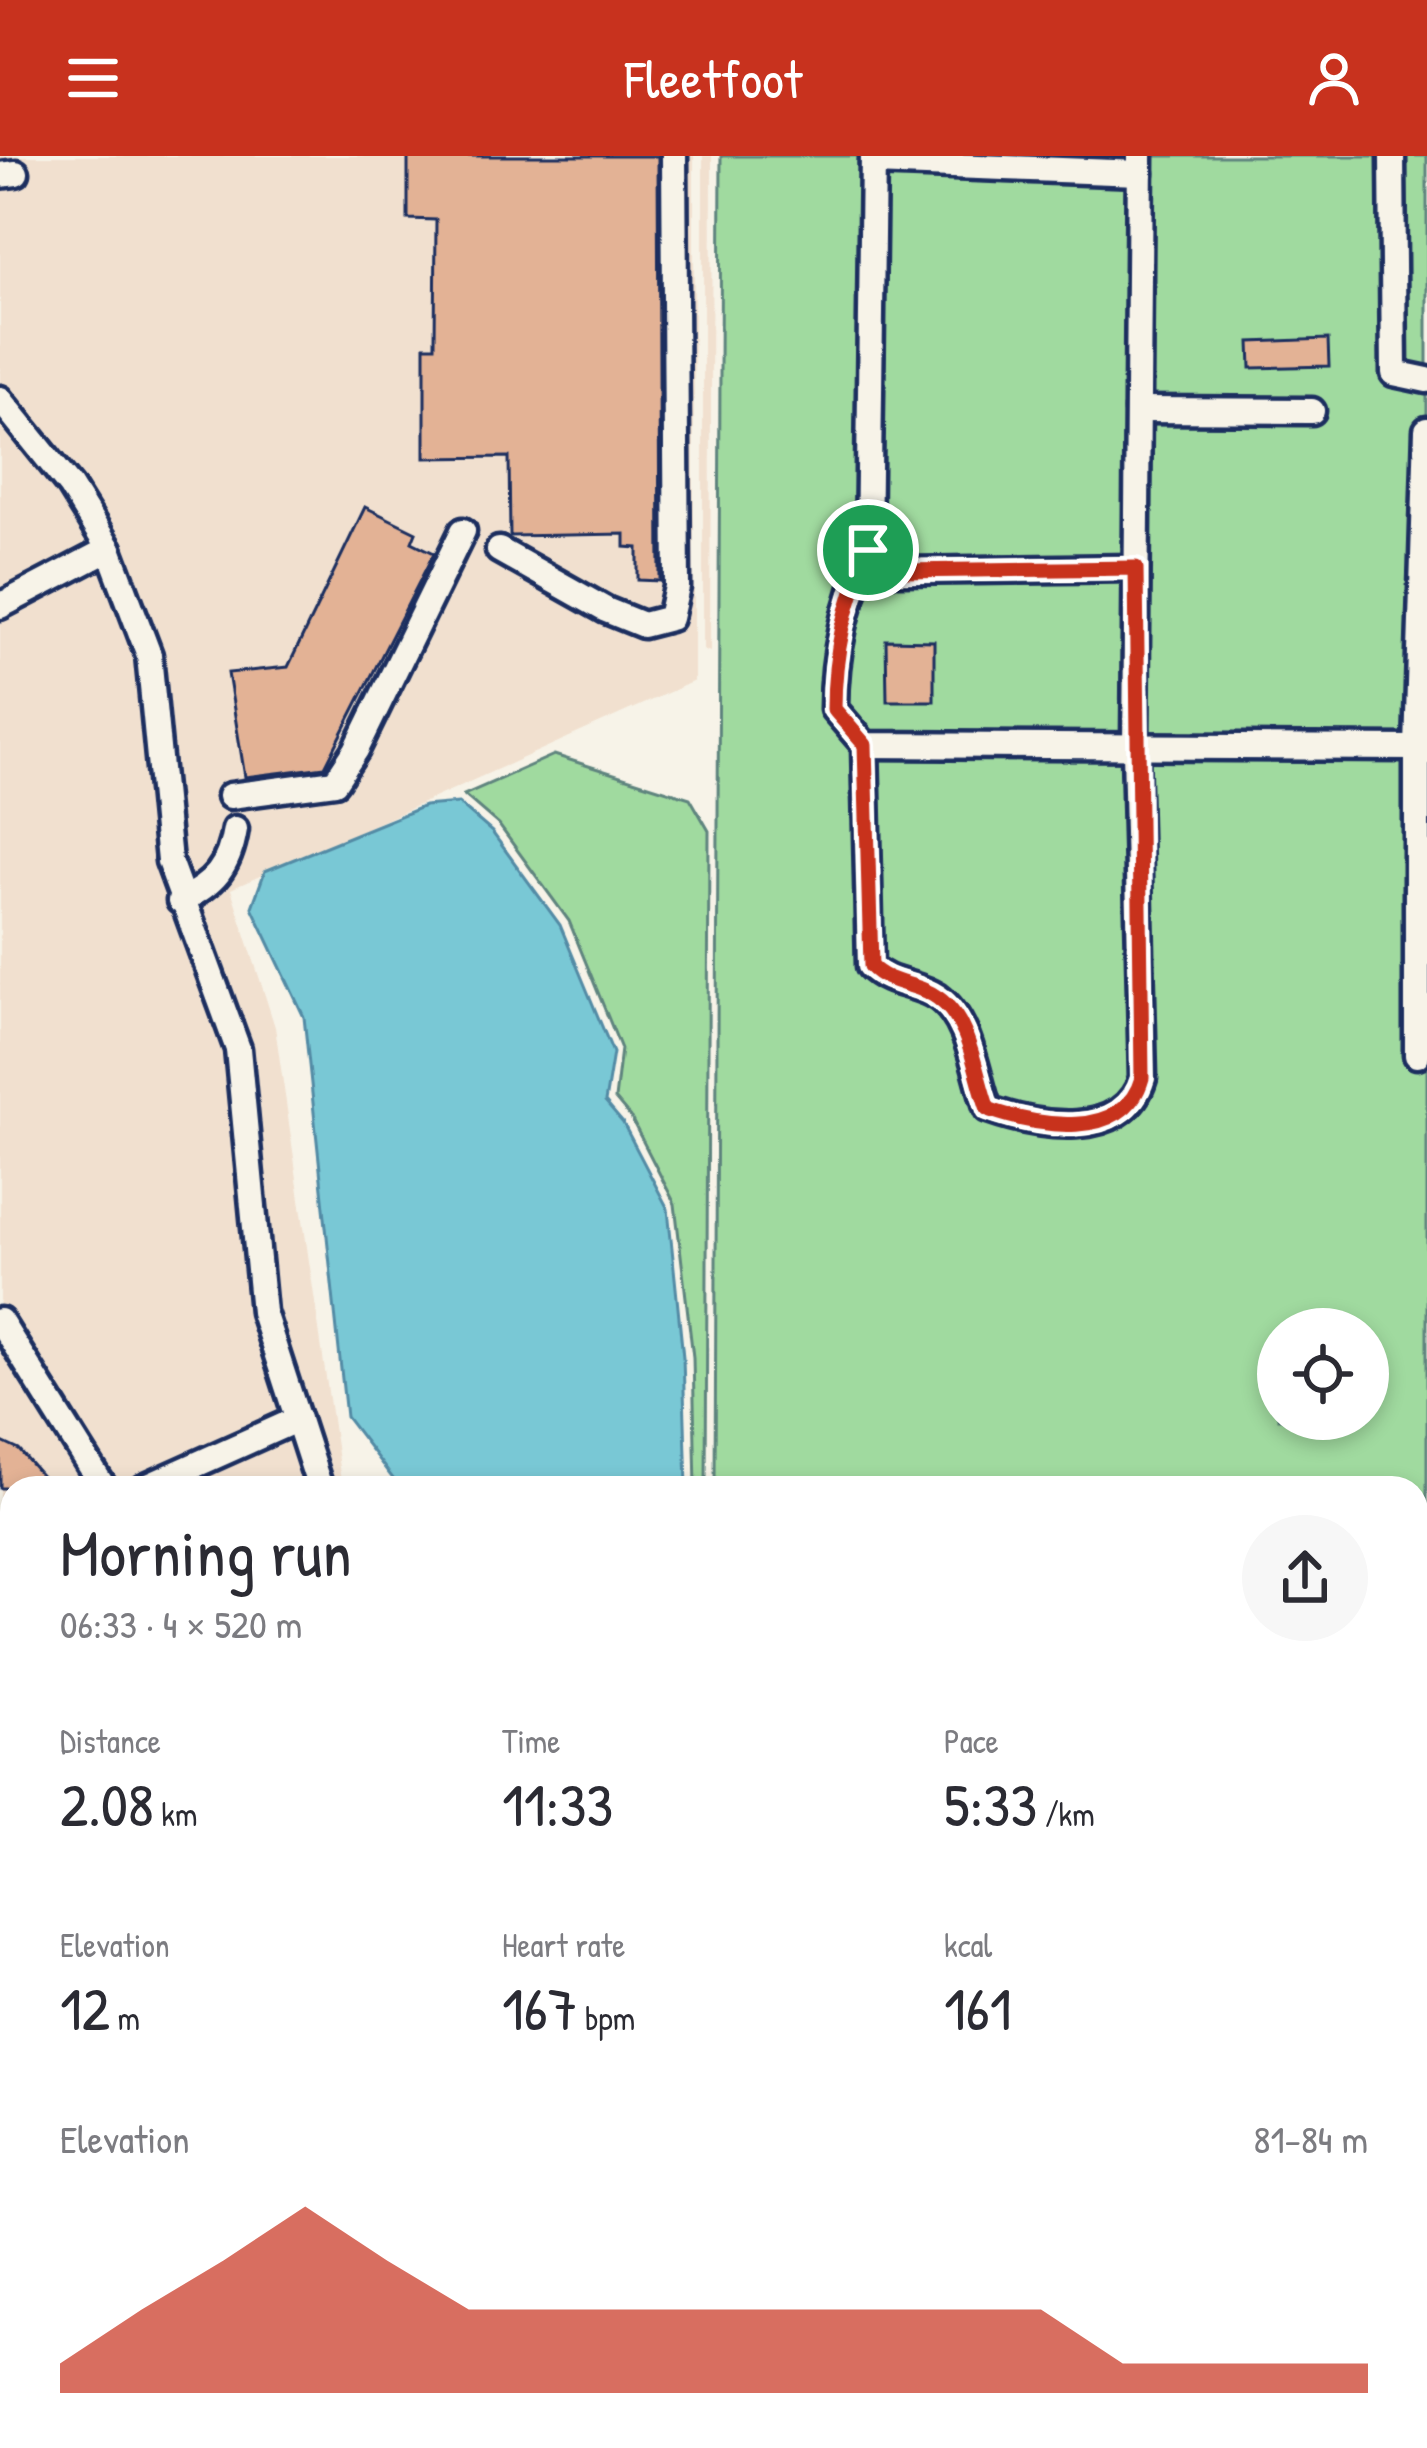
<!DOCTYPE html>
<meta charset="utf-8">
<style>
:root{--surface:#fff;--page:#f7f7f7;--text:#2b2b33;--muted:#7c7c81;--accent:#c8321e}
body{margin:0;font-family:"Patrick Hand",sans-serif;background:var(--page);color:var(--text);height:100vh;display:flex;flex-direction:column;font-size:45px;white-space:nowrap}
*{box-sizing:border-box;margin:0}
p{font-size:39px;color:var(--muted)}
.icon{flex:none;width:66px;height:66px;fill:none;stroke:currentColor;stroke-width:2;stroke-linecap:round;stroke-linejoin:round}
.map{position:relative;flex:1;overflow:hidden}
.drawer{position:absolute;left:0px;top:1320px;width:1428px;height:972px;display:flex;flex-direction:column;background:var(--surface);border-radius:36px 36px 0 0;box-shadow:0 6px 18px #0003}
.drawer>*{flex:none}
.buttons{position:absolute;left:1257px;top:1152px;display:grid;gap:24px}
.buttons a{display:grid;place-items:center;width:132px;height:132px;border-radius:50%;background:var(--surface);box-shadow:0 6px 18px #0003;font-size:60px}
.pin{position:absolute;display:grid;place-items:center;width:102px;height:102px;color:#fff;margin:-51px;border:6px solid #fff;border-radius:50%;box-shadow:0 3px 12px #0007}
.round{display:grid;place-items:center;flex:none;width:126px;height:126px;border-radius:63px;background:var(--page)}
.head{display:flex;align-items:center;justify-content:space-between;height:204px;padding:0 60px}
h1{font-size:66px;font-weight:600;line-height:90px}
.metrics{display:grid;grid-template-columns:repeat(3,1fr);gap:18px;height:204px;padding:12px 60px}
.metrics div{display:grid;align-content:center}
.metrics b{font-size:60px;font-weight:600}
.metrics small{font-size:33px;font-weight:400}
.metrics p{font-size:33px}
.chart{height:336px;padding:24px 60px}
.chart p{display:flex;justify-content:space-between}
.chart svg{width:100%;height:216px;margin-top:12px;fill:var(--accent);opacity:.7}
header{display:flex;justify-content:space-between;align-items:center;height:156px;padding:0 60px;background:var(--accent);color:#fff;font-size:54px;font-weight:600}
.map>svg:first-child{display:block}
.built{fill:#f1e0cf}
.green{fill:#a0da9f;stroke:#5e847e;stroke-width:3;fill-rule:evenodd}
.water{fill:#79c8d5;stroke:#538ba5;stroke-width:3}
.building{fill:#e3b295;stroke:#1b2f5e;stroke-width:3}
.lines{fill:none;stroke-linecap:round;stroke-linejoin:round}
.minor-casing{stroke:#1b2f5e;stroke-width:33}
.minor{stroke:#f7f3e8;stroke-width:24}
.route-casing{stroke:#fff;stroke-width:24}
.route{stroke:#c8321e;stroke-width:15}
</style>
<header><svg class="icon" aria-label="menu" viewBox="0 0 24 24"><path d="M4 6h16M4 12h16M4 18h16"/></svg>Fleetfoot<svg class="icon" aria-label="person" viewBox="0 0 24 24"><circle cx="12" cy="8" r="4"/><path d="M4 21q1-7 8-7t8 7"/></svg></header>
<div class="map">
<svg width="1427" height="2292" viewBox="0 0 1427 2292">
<rect width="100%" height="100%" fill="#f7f3e8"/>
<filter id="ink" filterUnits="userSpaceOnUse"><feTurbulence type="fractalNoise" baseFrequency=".00833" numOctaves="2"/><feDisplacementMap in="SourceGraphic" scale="24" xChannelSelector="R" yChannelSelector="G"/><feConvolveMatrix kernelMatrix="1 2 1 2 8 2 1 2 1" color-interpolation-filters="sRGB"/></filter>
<g filter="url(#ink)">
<!-- built -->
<g class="built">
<polygon points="0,0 694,0 694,525 231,733 275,871 342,1332 12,1332 12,2280 650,2280 648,2292 0,2292"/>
<polygon points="703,0 712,0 710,496 703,493"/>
</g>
<!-- green -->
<g class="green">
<path d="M 721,0 L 1427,0 L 1427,1409 L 1416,1409 L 1416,1332 L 715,1332 ZM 1278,1173 L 1368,1173 L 1368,1263 L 1278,1263 Z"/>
<polygon points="554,599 690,642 709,675 706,1332 696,1332 693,1201 675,1048 631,962 615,943 621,893 569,765 499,669 464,639"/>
<polygon points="1416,2061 1427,2061 1427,2217 1416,2207"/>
<polygon points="757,2280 901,2280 901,2292 799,2292"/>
</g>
<!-- water -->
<polygon class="water" points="458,647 492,676 560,769 613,897 605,946 623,967 668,1053 683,1201 687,1332 400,1332 346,1261 304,861 252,751 265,715 424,650"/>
<!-- building -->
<g class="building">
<polygon points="408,0 658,0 660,425 638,424 638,392 625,391 625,378 510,380 509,301 425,302 425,190 435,190 436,64 408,63"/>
<polygon points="1328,183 1329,210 1251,212 1250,186"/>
<polygon points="365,351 416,376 412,386 434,397 325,611 245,621 228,517 288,511"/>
<polygon points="886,484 934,485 934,545 887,545"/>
<polygon points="0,1285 19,1294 52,1332 0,1332"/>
</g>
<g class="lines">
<!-- minor casing -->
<g class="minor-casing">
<g id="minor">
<path d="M 873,0 L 868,394 C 846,449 834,494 834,553 L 865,589 L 1417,592"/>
<polyline points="1392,0 1394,217 1427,224"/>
<polyline points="873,7 1140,17"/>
<polyline points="0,19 16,17"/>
<polyline points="0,243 70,330 109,393 149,499 169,705 238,893 263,1156 320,1332"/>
<polyline points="1138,254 1312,255"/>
<polyline points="499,394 606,454 643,469 670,462 677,431 674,0"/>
<polyline points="868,394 899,415 1136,412"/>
<polyline points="0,450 109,393"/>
<path d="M 865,589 L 870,810 C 890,830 916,826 938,841 C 971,865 975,919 988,953 C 1036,970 1124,987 1143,922 L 1135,594 L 1140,0"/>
<polyline points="230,640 335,626 356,594 463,375"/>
<path d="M 180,745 C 215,728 229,711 235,673"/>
<polyline points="1417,899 1417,592 1427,274"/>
<polyline points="0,1165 104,1332"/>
<polyline points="144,1332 298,1263"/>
<polyline points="1416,1569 1427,1561"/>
<polyline points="0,1572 12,1568"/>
<polyline points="1416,1611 1427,1604"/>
<polyline points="443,2280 452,2292"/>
<polyline points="971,2280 971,2292"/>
<polyline points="1033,2280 1033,2292"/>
<polyline points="1158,2280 1158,2292"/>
<polyline points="1322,2280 1328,2292"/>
<polyline points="1365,2280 1371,2292"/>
<polyline points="1408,2280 1414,2292"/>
<polyline points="648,2292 650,2280"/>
<polyline points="721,2292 723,2280"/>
<polyline points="1078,2292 1078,2280"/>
</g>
</g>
<!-- minor -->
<use href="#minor" class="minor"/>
</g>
</g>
<g class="lines" filter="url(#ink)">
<!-- route casing -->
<g class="route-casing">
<path id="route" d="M 868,394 L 899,415 L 1136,412 L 1142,922 C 1124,987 1036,970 988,953 C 975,919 971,865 938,842 C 917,826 890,830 871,810 L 865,589 L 834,553 C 834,494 846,449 868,394 Z"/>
</g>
<!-- route -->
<use href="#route" class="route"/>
</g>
</svg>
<div class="buttons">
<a><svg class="icon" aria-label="locate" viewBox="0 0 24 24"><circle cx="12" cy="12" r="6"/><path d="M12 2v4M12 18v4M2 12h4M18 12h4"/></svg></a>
</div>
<div class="pin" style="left:868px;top:394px;background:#1e9e55"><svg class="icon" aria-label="arrive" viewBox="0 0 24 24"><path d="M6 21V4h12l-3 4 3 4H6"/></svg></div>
<section class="drawer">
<div class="head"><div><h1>Morning run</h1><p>06:33 · 4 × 520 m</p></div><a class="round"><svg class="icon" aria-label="share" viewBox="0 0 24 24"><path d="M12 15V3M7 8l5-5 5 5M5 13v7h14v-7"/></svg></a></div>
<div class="metrics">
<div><p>Distance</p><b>2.08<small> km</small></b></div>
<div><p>Time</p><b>11:33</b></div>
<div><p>Pace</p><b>5:33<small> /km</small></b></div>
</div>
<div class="metrics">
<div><p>Elevation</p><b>12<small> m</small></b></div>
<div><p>Heart rate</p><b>167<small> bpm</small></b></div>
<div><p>kcal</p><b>161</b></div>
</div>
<div class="chart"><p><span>Elevation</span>81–84 m</p>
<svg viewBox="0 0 160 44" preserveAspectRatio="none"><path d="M0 44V38L10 27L20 17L30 6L40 17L50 27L60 27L70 27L80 27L90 27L100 27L110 27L120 27L130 38L140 38L150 38L160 38V44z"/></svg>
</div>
</section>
</div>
